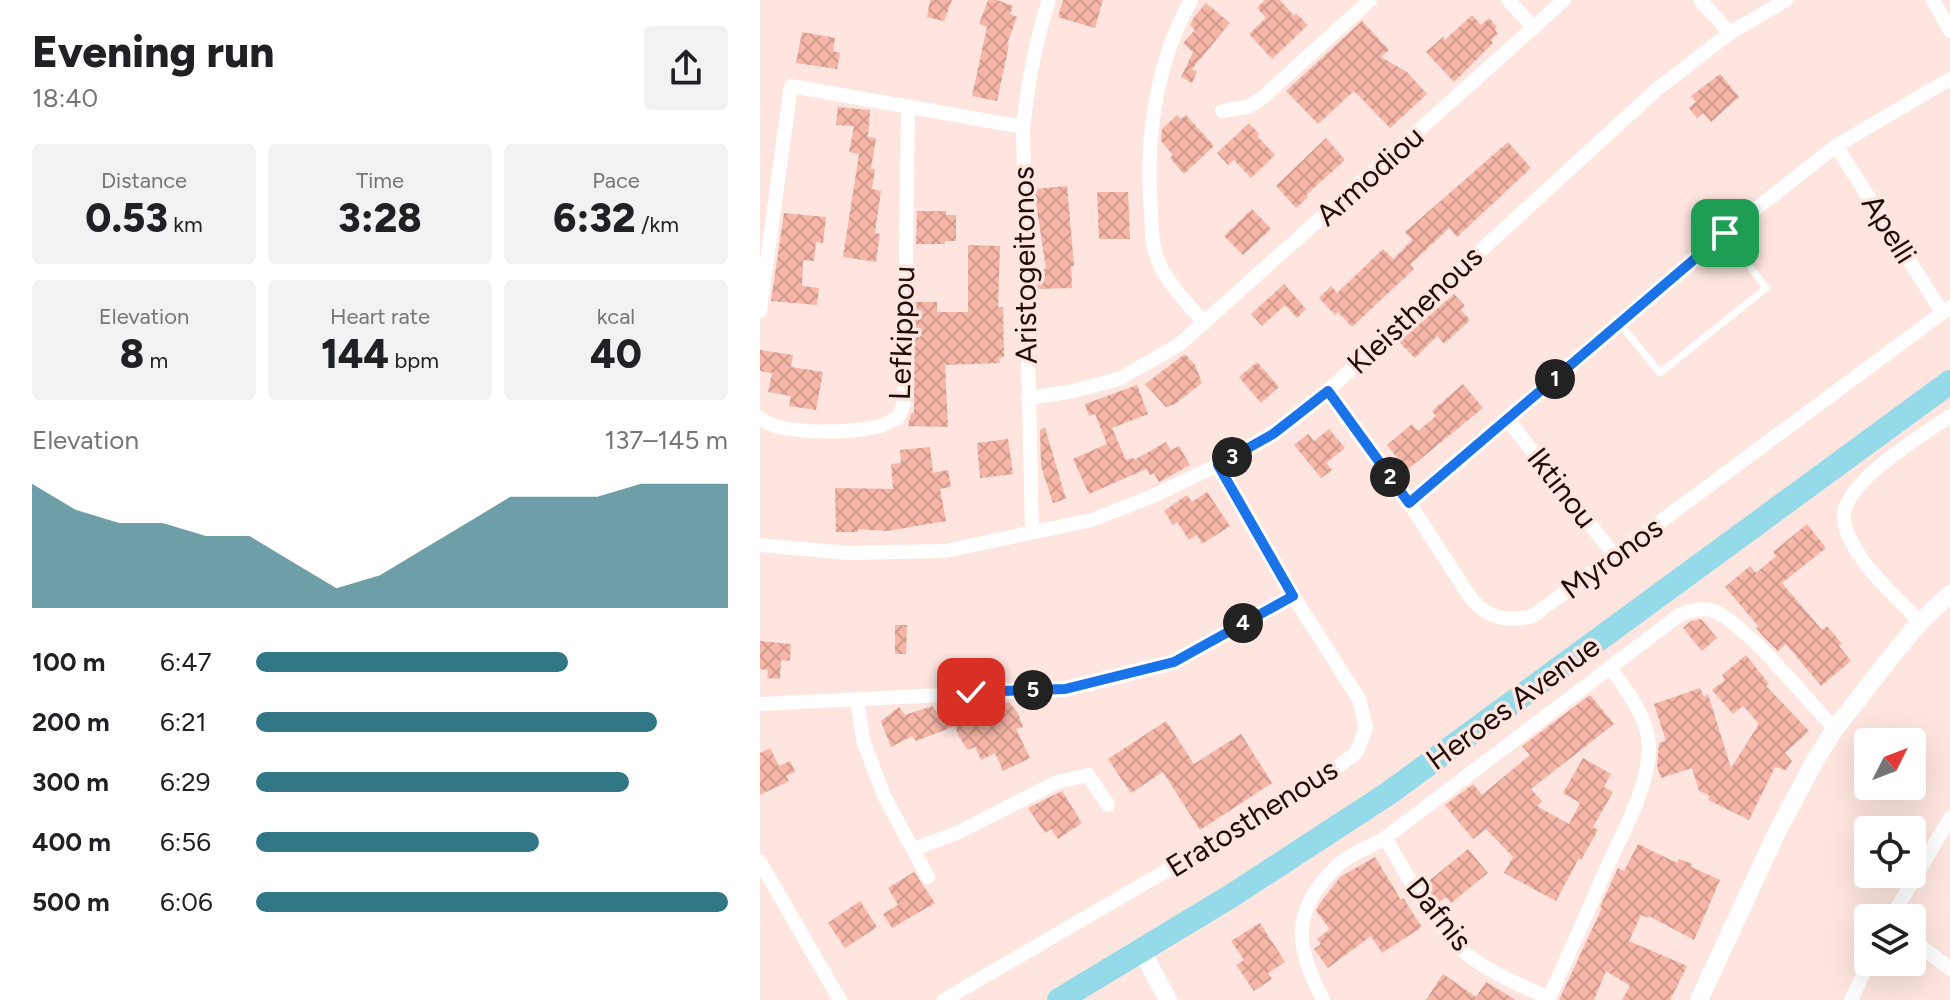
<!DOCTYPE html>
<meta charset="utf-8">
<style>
:root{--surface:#fff;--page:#f2f2f2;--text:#202124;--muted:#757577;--accent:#327785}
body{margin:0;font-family:Figtree,sans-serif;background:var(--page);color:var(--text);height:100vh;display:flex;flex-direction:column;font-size:30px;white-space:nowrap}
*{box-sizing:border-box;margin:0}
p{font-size:26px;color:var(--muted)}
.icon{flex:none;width:44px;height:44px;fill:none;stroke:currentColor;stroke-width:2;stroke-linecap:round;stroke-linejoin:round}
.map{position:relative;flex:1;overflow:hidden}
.side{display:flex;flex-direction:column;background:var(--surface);width:760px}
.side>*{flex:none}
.needle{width:52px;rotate:48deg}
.tools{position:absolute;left:1094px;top:728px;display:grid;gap:16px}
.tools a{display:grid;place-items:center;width:72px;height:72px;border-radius:8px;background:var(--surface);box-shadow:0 8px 32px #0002;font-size:40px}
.pin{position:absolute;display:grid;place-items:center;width:68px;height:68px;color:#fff;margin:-34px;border-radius:16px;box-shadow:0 4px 12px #0006}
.km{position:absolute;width:40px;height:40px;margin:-20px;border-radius:50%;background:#222;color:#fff;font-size:22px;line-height:40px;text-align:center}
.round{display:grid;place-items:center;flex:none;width:84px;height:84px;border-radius:8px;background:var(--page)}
.overview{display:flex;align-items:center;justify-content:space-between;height:136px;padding:0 32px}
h1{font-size:44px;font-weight:800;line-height:60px}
.figures{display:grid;grid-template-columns:repeat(3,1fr);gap:12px;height:136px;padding:8px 32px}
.figures div{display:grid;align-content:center;border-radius:8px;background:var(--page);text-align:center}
.figures b{font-size:40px;font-weight:800}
.figures small{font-size:22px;font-weight:400}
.figures p{font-size:22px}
.chart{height:224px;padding:16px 32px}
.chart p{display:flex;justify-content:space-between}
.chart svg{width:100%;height:144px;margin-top:8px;fill:var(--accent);opacity:.7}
ul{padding:0 32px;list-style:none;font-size:26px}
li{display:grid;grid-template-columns:128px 96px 1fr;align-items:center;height:60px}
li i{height:20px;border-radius:10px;background:var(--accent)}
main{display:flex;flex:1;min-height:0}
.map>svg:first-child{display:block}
.building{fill:url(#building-cross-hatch)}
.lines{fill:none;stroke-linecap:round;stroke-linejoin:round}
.service{stroke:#fff;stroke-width:7}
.minor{stroke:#fff;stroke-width:14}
.tertiary{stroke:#fff;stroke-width:18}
.primary{stroke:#95dae8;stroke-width:24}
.route-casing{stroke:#fff;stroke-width:16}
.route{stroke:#1a73e8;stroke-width:10}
.labels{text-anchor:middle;stroke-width:7;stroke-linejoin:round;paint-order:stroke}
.street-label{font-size:30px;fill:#200c08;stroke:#fee5df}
</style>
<main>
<section class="side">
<div class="overview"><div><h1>Evening run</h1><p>18:40</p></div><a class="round"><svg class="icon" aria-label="share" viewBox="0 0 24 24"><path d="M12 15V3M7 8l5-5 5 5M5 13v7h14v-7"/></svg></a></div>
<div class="figures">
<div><p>Distance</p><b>0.53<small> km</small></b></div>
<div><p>Time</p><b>3:28</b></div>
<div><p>Pace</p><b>6:32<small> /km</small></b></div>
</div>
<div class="figures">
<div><p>Elevation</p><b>8<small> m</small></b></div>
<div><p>Heart rate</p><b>144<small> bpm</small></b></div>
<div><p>kcal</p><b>40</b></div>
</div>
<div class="chart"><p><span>Elevation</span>137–145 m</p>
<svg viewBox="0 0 160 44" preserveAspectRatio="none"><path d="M0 44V6L10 14L20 18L30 18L40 22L50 22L60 30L70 38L80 34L90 26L100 18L110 10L120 10L130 10L140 6L150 6L160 6V44z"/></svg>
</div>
<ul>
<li><b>100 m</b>6:47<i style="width:66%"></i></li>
<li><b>200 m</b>6:21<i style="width:85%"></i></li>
<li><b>300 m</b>6:29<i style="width:79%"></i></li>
<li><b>400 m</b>6:56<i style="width:60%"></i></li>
<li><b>500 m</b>6:06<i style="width:100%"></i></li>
</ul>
</section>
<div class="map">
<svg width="1190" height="1000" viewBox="0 0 1190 1000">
<defs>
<pattern id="building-cross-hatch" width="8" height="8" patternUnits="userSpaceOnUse" patternTransform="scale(2)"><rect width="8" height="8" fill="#f5b6a7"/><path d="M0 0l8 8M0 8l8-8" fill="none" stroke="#d29b8e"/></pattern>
</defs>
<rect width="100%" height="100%" fill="#fee5df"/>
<!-- building -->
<g class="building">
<polygon points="170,0 192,0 184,21 167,17"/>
<polygon points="228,0 237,0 253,6 250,14 257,17 247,44 249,45 237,101 212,96 227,27 219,24"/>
<polygon points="303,0 343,0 335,28 298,17"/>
<polygon points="505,0 520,0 534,16 536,13 548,25 512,59 489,34 506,18 497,8"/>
<polygon points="446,3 470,23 432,69 437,72 432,83 421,77 433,52 423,43 435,30 430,25 434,17"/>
<polygon points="712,15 721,25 729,18 737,27 735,30 738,34 731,40 733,43 694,82 666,52 683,37 685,40"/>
<polygon points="602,21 629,50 621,57 647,72 667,94 630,128 594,91 558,124 526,91"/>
<polygon points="42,32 75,38 73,51 80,53 77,69 36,63"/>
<polygon points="960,74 979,97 951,122 943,113 937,118 929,108 936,102 931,96"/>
<polygon points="78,107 110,110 108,137 116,138 111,169 115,169 112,189 121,191 115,233 120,234 116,262 83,257 99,154 89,152 94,126 76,125"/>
<polygon points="417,115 421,119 426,115 454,146 424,174 410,158 413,155 401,141 402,129"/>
<polygon points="489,123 499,134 497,136 515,155 491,178 474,160 468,165 457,153"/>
<polygon points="566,138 585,160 546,195 548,197 536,208 516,186"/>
<polygon points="748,142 771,168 697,237 689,228 650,265 654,269 592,327 578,312 575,315 559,298 571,286 577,293 623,249 633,259 652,240 645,232"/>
<polygon points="307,186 314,266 311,266 312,288 278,289 277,269 286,269 274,189"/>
<polygon points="337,192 368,192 370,239 339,239"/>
<polygon points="492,209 511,229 483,255 464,236"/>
<polygon points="157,211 186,211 186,215 196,215 196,241 185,241 185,244 156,244"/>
<polygon points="24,213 66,217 63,243 56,242 54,261 43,260 42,286 59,288 57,305 11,301"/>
<polygon points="208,245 240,246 238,307 243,307 244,357 239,358 240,363 185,365 188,427 148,426 151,413 154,413 155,302 177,302 177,312 208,312"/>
<polygon points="524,284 546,309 537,318 525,305 502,326 491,314"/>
<polygon points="694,294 705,306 701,310 710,320 684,344 677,336 655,358 639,342"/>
<polygon points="0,350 33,355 31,367 63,372 56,410 29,406 31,396 8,392 12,373 0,371"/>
<polygon points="425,354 435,365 442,383 415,404 406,407 385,384"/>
<polygon points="497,362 519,387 501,403 479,377"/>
<polygon points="703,384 723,408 647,470 627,445 652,424 658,431 676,416 672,411"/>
<polygon points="377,385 388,414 352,428 366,460 373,458 374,460 406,442 411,450 419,446 430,465 399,482 394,473 390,475 386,469 329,494 313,459 347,444 335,414 329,416 325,404"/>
<polygon points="285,428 306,499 293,503 281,466 280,430"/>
<polygon points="569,429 585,448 566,463 572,470 561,478 534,445 548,434 554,441"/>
<polygon points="248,439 253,474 220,478 217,443"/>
<polygon points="170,447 173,473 188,470 191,487 180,489 186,521 127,531 98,529 98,532 76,532 75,488 133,489 131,464 141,463 140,450"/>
<polygon points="447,492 470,526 442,544 437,535 429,540 417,522 413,525 404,511 427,495 432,502"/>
<polygon points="1047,524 1066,548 1022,583 1062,630 1067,626 1082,644 1079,646 1091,661 1061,686 1026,644 1018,651 1003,636 996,628 998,626 965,587 990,566 996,573 1016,556 1013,552"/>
<polygon points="941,619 957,638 942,651 923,628 931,621"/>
<polygon points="135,625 147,625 146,654 135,654"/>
<polygon points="0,641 31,644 30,661 21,660 20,679 7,678 8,670 0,669"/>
<polygon points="986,655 1009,684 1006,686 1049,731 1025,753 1032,761 1026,770 1015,767 989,820 948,800 950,796 939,791 932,768 901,778 897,766 899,743 906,741 894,704 940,688 944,697 948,694 971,768 999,724 983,706 973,714 952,690 965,680 962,675"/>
<polygon points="830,695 854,724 771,789 782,801 777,806 809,824 820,803 803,793 823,758 851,774 844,787 853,792 833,827 838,830 821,860 819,858 796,901 744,873 753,857 726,829 713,839 685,805 713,784 722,795 770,755 762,746"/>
<polygon points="249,702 258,713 263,727 256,729 270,758 243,771 235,753 221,760 215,747 208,750 199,737 195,726 156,741 152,736 131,747 121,721 139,707 145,715 172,706 177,712 188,709 193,716 209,704 215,703 220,711 231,703 234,706"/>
<polygon points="406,721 434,764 481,734 512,783 440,830 403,772 371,793 348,759"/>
<polygon points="10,748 19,766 30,761 35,772 26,776 29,781 0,795 0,753"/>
<polygon points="302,791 322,823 298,839 291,829 285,833 268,808"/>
<polygon points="878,844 917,863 919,859 932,864 931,867 960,880 934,940 889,916 888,918 881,915 869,941 927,966 910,1000 862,1000 870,986 846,971 834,1000 799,1000 842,908 840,907 858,868 864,871"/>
<polygon points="708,849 728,873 691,903 686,897 678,903 664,885"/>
<polygon points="615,857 641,900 643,898 662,927 622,953 611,936 568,968 554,949 561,944 557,939 570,929 556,911 560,903 580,877"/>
<polygon points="154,872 175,903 132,928 123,914 138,905 128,888"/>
<polygon points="100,901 117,927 85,948 68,923"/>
<polygon points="500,923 525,962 508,973 512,979 494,991 476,965 484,960 471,941"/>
<polygon points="683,974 716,997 726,982 756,1000 666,1000"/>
</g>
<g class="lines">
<!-- service -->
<polyline class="service" points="860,324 900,373 1006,288 965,233"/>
<!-- minor -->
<g class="minor">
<path d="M 431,0 C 396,63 385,138 391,210 C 392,222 391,235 394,247 C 400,277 425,301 445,323"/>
<polyline points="748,0 774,28"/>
<polyline points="940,0 970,33"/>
<polyline points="1173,0 1190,31"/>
<polyline points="462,111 488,107 502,98 610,0"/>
<polyline points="1076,146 1182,312"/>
<polyline points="0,311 31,86 263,127"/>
<path d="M 568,391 L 649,503 L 712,600 C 730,619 747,622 773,616 L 1190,307"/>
<polyline points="268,398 309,392 359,379 420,344 804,0"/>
<path d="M 0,418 C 20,436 94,433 120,426 C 126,424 132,420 138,418 L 144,403 L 148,106"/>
<polyline points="748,420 855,556"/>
<polyline points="649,503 965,233 1076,146 1190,79"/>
<path d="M 272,532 L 263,127 C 268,83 275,42 289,0"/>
<polyline points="0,545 88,553 185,551 332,520 393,496 458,465 513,434 550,407 896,90 970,33 1026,0"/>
<path d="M 1160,622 C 1141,602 1118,582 1102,559 C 1093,546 1083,530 1084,514 C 1088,479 1162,436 1190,416"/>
<polyline points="97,699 103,740 124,796 168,877"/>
<polyline points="0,704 305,689 414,662 533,596"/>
<path d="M 625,838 C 647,875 668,915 698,946 C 720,969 760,985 789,998"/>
<polyline points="154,849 199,832 297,782 328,775 348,805"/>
<polyline points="0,862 80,1000"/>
<polyline points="1131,918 1190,818"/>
<polyline points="1152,939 1190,969"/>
<polyline points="184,1000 557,783 597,752 606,727 599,699 533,596 458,465"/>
<path d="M 563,1000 C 536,946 529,912 577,866 C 589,854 610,847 625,838 L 918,616 C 930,610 941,607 954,611 C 984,622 1050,703 1075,729"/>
<path d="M 788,1000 C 809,955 828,910 848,865 C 864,830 888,788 889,749 C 889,718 867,691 850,667"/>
<polyline points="1091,1000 1109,962"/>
</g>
<!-- tertiary -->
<g class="tertiary">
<polyline points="382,951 408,1000"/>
<polyline points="939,1000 1017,832 1056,759 1075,729 1126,663 1160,622 1190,594"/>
</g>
<!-- primary -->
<polyline class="primary" points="299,1000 471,896 629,793 1190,382"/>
</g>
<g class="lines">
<!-- route casing -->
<g class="route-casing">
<polyline id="route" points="211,692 305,689 414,662 533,596 458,465 513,434 568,391 649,503 965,233"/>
</g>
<!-- route -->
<use href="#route" class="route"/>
</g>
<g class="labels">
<!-- street labels -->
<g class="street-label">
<text transform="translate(610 176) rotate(-42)" y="10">Armodiou</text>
<text transform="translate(1129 229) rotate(58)" y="10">Apelli</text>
<text transform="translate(265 265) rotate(-91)" y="10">Aristogeitonos</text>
<text transform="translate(655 310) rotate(-43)" y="10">Kleisthenous</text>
<text transform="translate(142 333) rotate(-88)" y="10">Lefkippou</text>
<text transform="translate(802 488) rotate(52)" y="10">Iktinou</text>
<text transform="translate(852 558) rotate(-36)" y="10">Myronos</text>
<text transform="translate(753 703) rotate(-36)" y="10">Heroes Avenue</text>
<text transform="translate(492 818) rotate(-32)" y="10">Eratosthenous</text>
<text transform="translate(679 914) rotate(51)" y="10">Dafnis</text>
</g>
</g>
</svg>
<div class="tools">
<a><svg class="needle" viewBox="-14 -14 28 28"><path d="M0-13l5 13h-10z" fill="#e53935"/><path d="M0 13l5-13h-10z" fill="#757577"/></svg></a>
<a><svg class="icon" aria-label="locate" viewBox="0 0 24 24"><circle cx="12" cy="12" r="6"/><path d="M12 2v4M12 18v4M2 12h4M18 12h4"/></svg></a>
<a><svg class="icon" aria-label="layers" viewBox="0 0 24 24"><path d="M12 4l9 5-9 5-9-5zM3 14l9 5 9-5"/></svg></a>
</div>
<div class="pin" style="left:965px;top:233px;background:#1e9e55"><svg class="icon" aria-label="arrive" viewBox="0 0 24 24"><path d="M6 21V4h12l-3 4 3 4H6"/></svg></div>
<div class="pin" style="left:211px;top:692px;background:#d93025"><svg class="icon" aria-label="check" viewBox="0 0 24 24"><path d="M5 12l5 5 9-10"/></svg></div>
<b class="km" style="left:795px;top:379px">1</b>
<b class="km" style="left:630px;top:477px">2</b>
<b class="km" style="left:472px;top:457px">3</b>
<b class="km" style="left:483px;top:623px">4</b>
<b class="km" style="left:273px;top:690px">5</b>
</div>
</main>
